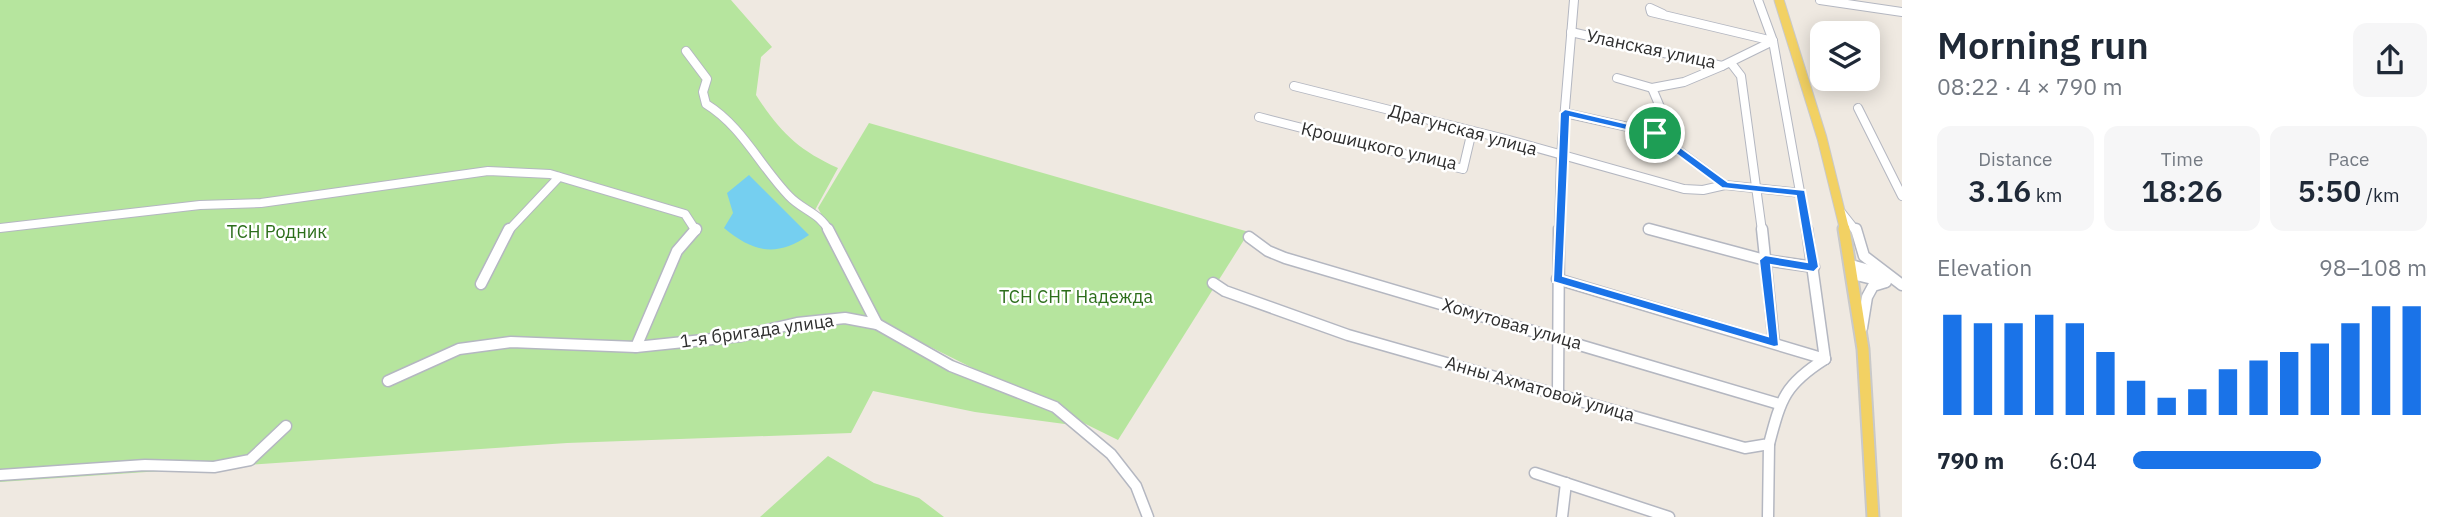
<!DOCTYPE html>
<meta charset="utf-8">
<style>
:root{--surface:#fff;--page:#f6f6f7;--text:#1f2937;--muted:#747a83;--accent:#1a73e8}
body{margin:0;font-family:"IBM Plex Sans",sans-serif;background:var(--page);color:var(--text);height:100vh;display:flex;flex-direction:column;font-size:26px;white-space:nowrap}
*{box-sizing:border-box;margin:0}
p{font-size:23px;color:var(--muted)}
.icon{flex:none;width:38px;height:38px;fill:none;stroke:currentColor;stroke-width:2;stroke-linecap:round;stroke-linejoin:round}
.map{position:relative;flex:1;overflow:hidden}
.panel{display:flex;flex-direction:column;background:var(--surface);width:560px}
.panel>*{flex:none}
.buttons{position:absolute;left:1810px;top:21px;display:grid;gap:14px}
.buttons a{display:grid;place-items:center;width:70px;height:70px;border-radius:14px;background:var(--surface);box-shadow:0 4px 18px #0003;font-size:35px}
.pin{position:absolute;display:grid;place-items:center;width:60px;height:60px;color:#fff;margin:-30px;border:4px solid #fff;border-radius:50%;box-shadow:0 2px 7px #0007}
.round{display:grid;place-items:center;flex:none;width:74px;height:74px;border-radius:14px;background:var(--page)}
.head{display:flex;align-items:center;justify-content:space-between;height:119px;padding:0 35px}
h1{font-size:38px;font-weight:600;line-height:52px}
.stats{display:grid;grid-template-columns:repeat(3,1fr);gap:10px;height:119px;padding:7px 35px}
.stats div{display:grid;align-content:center;border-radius:14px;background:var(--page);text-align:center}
.stats b{font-size:30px;font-weight:600}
.stats small{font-size:19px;font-weight:400}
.stats p{font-size:19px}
.chart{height:196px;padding:14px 35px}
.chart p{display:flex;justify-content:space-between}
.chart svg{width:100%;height:126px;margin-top:7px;stroke:var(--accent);stroke-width:6}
ul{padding:0 35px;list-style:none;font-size:23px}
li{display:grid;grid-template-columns:112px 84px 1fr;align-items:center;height:52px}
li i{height:18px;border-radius:9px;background:var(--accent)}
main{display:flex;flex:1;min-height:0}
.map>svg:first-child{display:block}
.green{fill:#b6e59e}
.water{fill:#75cff0}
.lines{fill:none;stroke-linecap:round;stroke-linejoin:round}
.minor-far1-casing{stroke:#b4b7c1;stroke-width:10}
.minor-casing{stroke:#b4b7c1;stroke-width:13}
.major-far1-casing{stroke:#c9c9c9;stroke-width:11}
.major-casing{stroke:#c9c9c9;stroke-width:15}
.minor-far1{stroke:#fff;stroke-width:8}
.minor{stroke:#fff;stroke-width:10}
.major-far1{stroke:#f2d163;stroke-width:9}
.major{stroke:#f2d163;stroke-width:11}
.route{fill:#1a73e8;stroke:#fff;stroke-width:2;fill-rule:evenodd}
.labels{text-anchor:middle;stroke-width:5;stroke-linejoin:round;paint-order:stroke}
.street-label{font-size:18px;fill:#2e2e2e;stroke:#fff}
.park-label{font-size:18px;fill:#2c6e1b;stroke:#fff}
</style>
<main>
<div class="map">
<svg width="1902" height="517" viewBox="0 0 1902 517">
<rect width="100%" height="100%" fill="#efe9e1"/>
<!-- green -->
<g class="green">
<path d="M 0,0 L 731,0 L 772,47 L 761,57 L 756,95 C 780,132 798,150 838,168 L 815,210 L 871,319 L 1087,427 L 975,412 L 873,391 L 851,433 L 567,443 L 0,482 Z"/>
<polygon points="869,123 1249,232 1118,440 878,321 818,208"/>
<polygon points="828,456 874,483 919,498 944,517 760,517"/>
</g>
<!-- water -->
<path class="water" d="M 749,175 L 809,235 C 776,258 753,252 724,228 L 733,213 L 727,193 Z"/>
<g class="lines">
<!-- minor-far1 casing -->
<g class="minor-far1-casing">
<g id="minor-far1">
<polyline points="1758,0 1773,41 1807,231"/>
<polyline points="1820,0 1902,12"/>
<polyline points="1663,14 1650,8 1651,12 1773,41"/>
<polyline points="1571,32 1722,66 1773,41"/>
<path d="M 686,51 L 707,79 L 703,92 L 706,104 C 742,126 760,166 789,196 C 802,210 820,213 829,231"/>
<polyline points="1731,63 1741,76 1762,231"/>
<polyline points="1722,66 1684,82 1652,88 1660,107 1655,133 1725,185"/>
<polyline points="1617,78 1652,88"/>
<polyline points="1294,86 1509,140 1684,189 1703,190 1725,185 1801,193"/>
<polyline points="1858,108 1902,196"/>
<polyline points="1565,113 1655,133"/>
<polyline points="1259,117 1463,169 1472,131"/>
<polyline points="1841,212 1856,231"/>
<polyline points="0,228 200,205 261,203 488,171 550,174 685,214 696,231"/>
<polyline points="1648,229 1655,231"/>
<polyline points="508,231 559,177"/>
<polyline points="1559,231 1561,156 1574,0"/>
</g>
</g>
<!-- minor casing -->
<g class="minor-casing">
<g id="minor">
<polyline points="828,229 877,324"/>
<polyline points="1649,229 1765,260 1814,267"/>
<polyline points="1762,229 1774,343"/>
<polyline points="1807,229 1825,359"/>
<polyline points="1856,229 1864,256 1902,285"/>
<polyline points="1249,237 1268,251 1285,258 1779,404"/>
<polyline points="1851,265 1883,274"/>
<polyline points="1852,274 1885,282"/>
<polyline points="1557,279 1825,359"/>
<path d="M 1213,283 L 1225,291 L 1348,335 L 1745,448 L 1769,444 C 1781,399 1784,385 1825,359"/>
<polyline points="481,284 509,229"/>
<polyline points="1862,328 1867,297 1873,286 1886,282"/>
<polyline points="636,347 677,251 696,229"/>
<polyline points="388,381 459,349 511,342 636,347 741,336 797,323 845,318 877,324 951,366 1055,407 1111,454 1136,486 1148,517"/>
<polyline points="1558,393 1559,229"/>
<polyline points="1535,473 1669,517"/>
<polyline points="0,475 145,465 214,467 250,460 286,426"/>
<polyline points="1562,517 1566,483"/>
<polyline points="1768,517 1769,444"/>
</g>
</g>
<!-- major-far1 casing -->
<g class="major-far1-casing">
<polyline id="major-far1" points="1779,0 1822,138 1845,231"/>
</g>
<!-- major casing -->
<g class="major-casing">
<polyline id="major" points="1844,229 1863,349 1873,517"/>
</g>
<!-- minor-far1 -->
<use href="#minor-far1" class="minor-far1"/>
<!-- minor -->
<use href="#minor" class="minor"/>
<!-- major-far1 -->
<use href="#major-far1" class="major-far1"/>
<!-- major -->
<use href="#major" class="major"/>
</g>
<!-- route -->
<path class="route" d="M 1565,109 L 1658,131 L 1728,182 L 1805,190 L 1819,267 L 1814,272 L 1771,265 L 1779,346 L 1774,347 L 1553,282 L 1560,113 ZM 1570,117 L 1652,136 L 1722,188 L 1796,196 L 1807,262 L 1765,255 L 1759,260 L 1768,336 L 1563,276 Z"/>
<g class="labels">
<!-- street labels -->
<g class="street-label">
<text transform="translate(1651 49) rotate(12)" y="6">Уланская улица</text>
<text transform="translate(1463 130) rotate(15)" y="6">Драгунская улица</text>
<text transform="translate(1379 146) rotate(13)" y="6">Крошицкого улица</text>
<text transform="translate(1512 324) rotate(16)" y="6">Хомутовая улица</text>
<text transform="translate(757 331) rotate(-8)" y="6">1-я бригада улица</text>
<text transform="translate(1540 389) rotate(16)" y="6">Анны Ахматовой улица</text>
</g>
<!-- park labels -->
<g class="park-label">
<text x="277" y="238">ТСН Родник</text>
<text x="1076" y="303">ТСН СНТ Надежда</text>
</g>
</g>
</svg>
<div class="buttons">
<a><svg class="icon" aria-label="layers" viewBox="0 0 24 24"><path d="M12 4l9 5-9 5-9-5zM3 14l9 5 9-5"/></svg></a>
</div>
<div class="pin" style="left:1655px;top:133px;background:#1e9e55"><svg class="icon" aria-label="arrive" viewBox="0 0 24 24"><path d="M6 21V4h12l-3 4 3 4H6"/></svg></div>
</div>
<section class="panel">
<div class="head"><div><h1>Morning run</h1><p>08:22 · 4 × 790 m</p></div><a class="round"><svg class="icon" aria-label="share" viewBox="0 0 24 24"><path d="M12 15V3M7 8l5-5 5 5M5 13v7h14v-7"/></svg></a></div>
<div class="stats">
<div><p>Distance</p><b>3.16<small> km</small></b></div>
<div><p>Time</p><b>18:26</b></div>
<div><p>Pace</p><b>5:50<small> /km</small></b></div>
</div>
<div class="chart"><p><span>Elevation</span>98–108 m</p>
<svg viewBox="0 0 160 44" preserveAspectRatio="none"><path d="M5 44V9M15 44V12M25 44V12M35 44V9M45 44V12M55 44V22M65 44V32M75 44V38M85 44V35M95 44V28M105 44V25M115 44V22M125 44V19M135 44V12M145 44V6M155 44V6"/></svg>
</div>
<ul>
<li><b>790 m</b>6:04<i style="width:64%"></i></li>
</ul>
</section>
</main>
